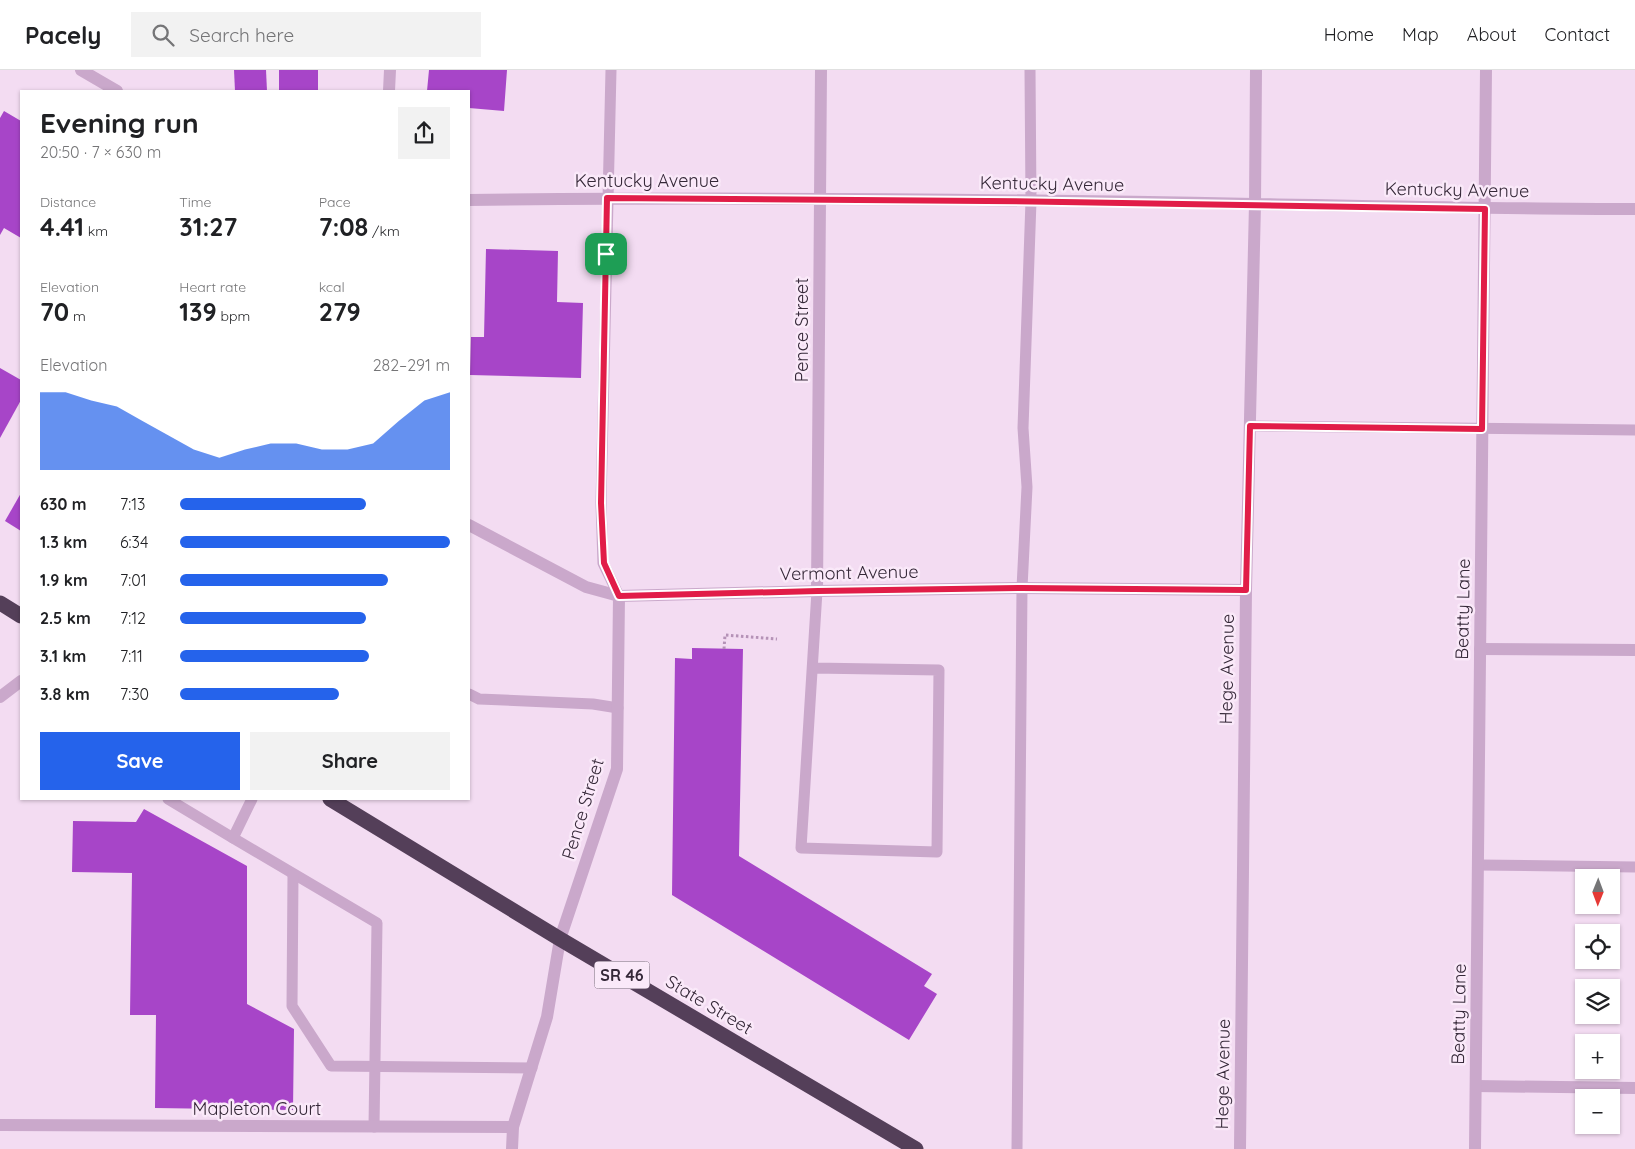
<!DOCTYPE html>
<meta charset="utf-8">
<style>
:root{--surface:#fff;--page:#f2f2f2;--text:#202124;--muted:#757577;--line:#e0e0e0;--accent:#2563eb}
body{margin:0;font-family:Quicksand,sans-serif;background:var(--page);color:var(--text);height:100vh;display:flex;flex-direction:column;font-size:19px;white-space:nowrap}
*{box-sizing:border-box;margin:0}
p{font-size:16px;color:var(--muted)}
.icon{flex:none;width:28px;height:28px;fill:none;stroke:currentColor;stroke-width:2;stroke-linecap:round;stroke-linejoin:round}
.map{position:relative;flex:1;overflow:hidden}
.side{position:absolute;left:20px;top:20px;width:450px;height:710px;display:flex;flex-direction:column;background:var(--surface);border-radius:0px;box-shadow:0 1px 4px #0004}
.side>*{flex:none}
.needle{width:32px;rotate:181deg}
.fabs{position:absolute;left:1575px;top:799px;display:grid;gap:10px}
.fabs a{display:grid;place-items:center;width:45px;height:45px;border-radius:0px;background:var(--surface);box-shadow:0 1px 4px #0004;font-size:25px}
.pin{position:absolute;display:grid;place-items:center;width:42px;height:42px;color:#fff;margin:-21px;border-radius:10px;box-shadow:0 2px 8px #0006}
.round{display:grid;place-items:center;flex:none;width:52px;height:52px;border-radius:0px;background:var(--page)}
.head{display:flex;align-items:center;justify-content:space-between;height:85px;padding:0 20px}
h1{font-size:28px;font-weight:800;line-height:38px}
.stats{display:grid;grid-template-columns:repeat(3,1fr);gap:8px;height:85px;padding:5px 20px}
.stats div{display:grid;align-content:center}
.stats b{font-size:25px;font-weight:800}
.stats small{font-size:14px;font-weight:400}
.stats p{font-size:14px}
.chart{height:140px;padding:10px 20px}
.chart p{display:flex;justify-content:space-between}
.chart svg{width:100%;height:90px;margin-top:5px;fill:var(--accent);opacity:.7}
.primary-button{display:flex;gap:10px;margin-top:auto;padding:10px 20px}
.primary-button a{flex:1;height:58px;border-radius:0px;background:var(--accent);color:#fff;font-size:20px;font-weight:800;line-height:58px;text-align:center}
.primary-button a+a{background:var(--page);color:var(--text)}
ul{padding:0 20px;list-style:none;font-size:16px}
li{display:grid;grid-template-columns:80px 60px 1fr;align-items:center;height:38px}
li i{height:12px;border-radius:6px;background:var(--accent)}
header{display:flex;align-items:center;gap:30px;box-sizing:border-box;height:70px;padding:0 25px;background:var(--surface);border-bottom:1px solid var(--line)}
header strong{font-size:24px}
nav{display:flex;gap:28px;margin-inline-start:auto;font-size:18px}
.search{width:350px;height:45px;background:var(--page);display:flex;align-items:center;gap:12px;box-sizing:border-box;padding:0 18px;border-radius:0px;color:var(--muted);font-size:19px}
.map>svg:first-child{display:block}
.building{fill:#a745c8}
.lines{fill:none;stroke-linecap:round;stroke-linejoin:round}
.path{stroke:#b592b7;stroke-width:3;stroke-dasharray:2.5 2.5;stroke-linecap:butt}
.lane{stroke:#caa8cb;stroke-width:11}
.street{stroke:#caa8cb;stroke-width:12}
.highway{stroke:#543f59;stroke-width:15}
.route-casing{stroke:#fff;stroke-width:10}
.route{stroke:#e11d48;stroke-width:6}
.labels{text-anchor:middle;stroke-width:5;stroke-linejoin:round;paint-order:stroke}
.shield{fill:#fae9f9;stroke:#706272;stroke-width:1}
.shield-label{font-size:16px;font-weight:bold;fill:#352838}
.street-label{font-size:18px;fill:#352838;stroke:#fae9f9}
</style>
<header>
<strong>Pacely</strong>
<div class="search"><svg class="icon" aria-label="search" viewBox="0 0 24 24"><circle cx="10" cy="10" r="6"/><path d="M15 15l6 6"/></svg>Search here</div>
<nav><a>Home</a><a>Map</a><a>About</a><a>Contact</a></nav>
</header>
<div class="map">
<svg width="1635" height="1079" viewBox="0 0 1635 1079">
<rect width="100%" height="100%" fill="#f3dcf2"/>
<!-- building -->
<g class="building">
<polygon points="234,0 266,0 267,21 235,21"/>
<rect x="279" y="0" width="39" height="21"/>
<polygon points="429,0 507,0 504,41 469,38 469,21 427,21"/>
<polygon points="4,41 21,51 21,168 4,158 0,165 0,48"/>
<polygon points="486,179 558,181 557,232 583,233 581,308 470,305 471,267 484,267"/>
<polygon points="0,298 21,310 21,330 0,368"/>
<polygon points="21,423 21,461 5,451"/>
<polygon points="692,578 743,579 739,786 932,904 924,916 937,924 909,970 672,825 675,588 692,589"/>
<polygon points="144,739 247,796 247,934 294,959 293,1040 155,1038 156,945 130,945 132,803 72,802 73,751 136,752"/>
</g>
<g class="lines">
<!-- path -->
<polyline class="path" points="724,579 725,565 777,569"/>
<!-- lane -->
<g class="lane">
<polyline points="611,0 601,433 603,493 619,526"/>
<polyline points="1250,356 1635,360"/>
<polyline points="813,598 939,600 937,782 801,778 817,521"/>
<polyline points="469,624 479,629 593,634 618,638"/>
<polyline points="168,729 233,768"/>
<polyline points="252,729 233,768 377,853 374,1057"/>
<polyline points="1478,795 1635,797"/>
<polyline points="293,805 292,936 331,996 532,998"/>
<polyline points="1017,1079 1022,518 1027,417 1023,358 1031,131 1030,0"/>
</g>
<!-- street -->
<g class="street">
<polyline points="81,0 117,21"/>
<polyline points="389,21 390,0"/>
<path d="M 469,130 C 731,127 992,129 1254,134 C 1381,136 1508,139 1635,139"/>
<polyline points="469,455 586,517 619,526 817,521 1022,518 1246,520"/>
<polyline points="817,521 821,0"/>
<polyline points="1480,579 1635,580"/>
<polyline points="0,627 21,611"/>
<polyline points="1476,1016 1635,1018"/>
<polyline points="0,1055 513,1057"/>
<polyline points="512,1079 513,1057 547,947 560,869 617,699 619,526"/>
<polyline points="1240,1079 1246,520 1255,134 1256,0"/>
<polyline points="1475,1079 1486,0"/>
</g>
<!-- highway -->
<g class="highway">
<polyline points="0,533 21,546"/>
<polyline points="330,729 560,869 916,1079"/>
</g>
</g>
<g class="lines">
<!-- route casing -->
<g class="route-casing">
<path id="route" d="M 607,128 C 900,129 1192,133 1485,139 L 1482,359 L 1250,356 L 1246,520 L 1022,518 L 818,521 L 619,526 L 604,493 L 601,433 Z"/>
</g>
<!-- route -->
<use href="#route" class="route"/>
</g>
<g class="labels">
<!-- shield labels -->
<rect class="shield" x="594.5" y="891.5" width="55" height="27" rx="4"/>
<g class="shield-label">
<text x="622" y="911">SR 46</text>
</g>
<!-- street labels -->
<g class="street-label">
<text x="647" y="117">Kentucky Avenue</text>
<text transform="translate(1052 114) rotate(1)" y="6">Kentucky Avenue</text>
<text transform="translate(1457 120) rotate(1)" y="6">Kentucky Avenue</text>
<text transform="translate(802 260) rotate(-90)" y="6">Pence Street</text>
<text transform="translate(849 503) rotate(-1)" y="6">Vermont Avenue</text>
<text transform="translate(1463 539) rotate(-89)" y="6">Beatty Lane</text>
<text transform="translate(1227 599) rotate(-89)" y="6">Hege Avenue</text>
<text transform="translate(583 739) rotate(-73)" y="6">Pence Street</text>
<text transform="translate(709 935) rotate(31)" y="6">State Street</text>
<text transform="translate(1459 944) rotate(-89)" y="6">Beatty Lane</text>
<text transform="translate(1223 1004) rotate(-89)" y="6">Hege Avenue</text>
<text x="257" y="1045">Mapleton Court</text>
</g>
</g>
</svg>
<div class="fabs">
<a><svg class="needle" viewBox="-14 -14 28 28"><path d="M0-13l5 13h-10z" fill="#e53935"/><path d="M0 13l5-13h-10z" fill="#757577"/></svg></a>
<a><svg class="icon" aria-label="locate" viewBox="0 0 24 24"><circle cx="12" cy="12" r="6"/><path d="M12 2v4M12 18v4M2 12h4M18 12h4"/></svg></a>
<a><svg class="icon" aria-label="layers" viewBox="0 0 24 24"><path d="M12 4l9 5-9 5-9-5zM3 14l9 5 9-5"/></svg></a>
<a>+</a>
<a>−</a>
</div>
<div class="pin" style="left:606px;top:184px;background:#1e9e55"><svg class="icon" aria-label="arrive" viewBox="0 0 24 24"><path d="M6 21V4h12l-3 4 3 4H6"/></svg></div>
<section class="side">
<div class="head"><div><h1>Evening run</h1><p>20:50 · 7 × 630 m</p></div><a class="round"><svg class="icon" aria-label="share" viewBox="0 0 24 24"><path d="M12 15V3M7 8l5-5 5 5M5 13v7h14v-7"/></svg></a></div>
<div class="stats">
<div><p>Distance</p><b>4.41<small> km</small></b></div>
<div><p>Time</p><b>31:27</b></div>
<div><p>Pace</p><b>7:08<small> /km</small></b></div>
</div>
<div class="stats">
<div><p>Elevation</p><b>70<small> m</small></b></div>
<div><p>Heart rate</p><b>139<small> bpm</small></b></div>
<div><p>kcal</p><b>279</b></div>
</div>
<div class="chart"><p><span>Elevation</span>282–291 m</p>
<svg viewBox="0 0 160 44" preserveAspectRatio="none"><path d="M0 44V6L10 6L20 10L30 13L40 20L50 27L60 34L70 38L80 34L90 31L100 31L110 34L120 34L130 31L140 20L150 10L160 6V44z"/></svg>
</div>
<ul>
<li><b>630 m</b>7:13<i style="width:69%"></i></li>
<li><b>1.3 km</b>6:34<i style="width:100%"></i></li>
<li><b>1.9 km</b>7:01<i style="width:77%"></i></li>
<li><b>2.5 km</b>7:12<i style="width:69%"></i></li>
<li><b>3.1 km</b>7:11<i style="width:70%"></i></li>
<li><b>3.8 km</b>7:30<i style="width:59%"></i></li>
</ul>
<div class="primary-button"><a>Save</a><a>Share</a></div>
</section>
</div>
